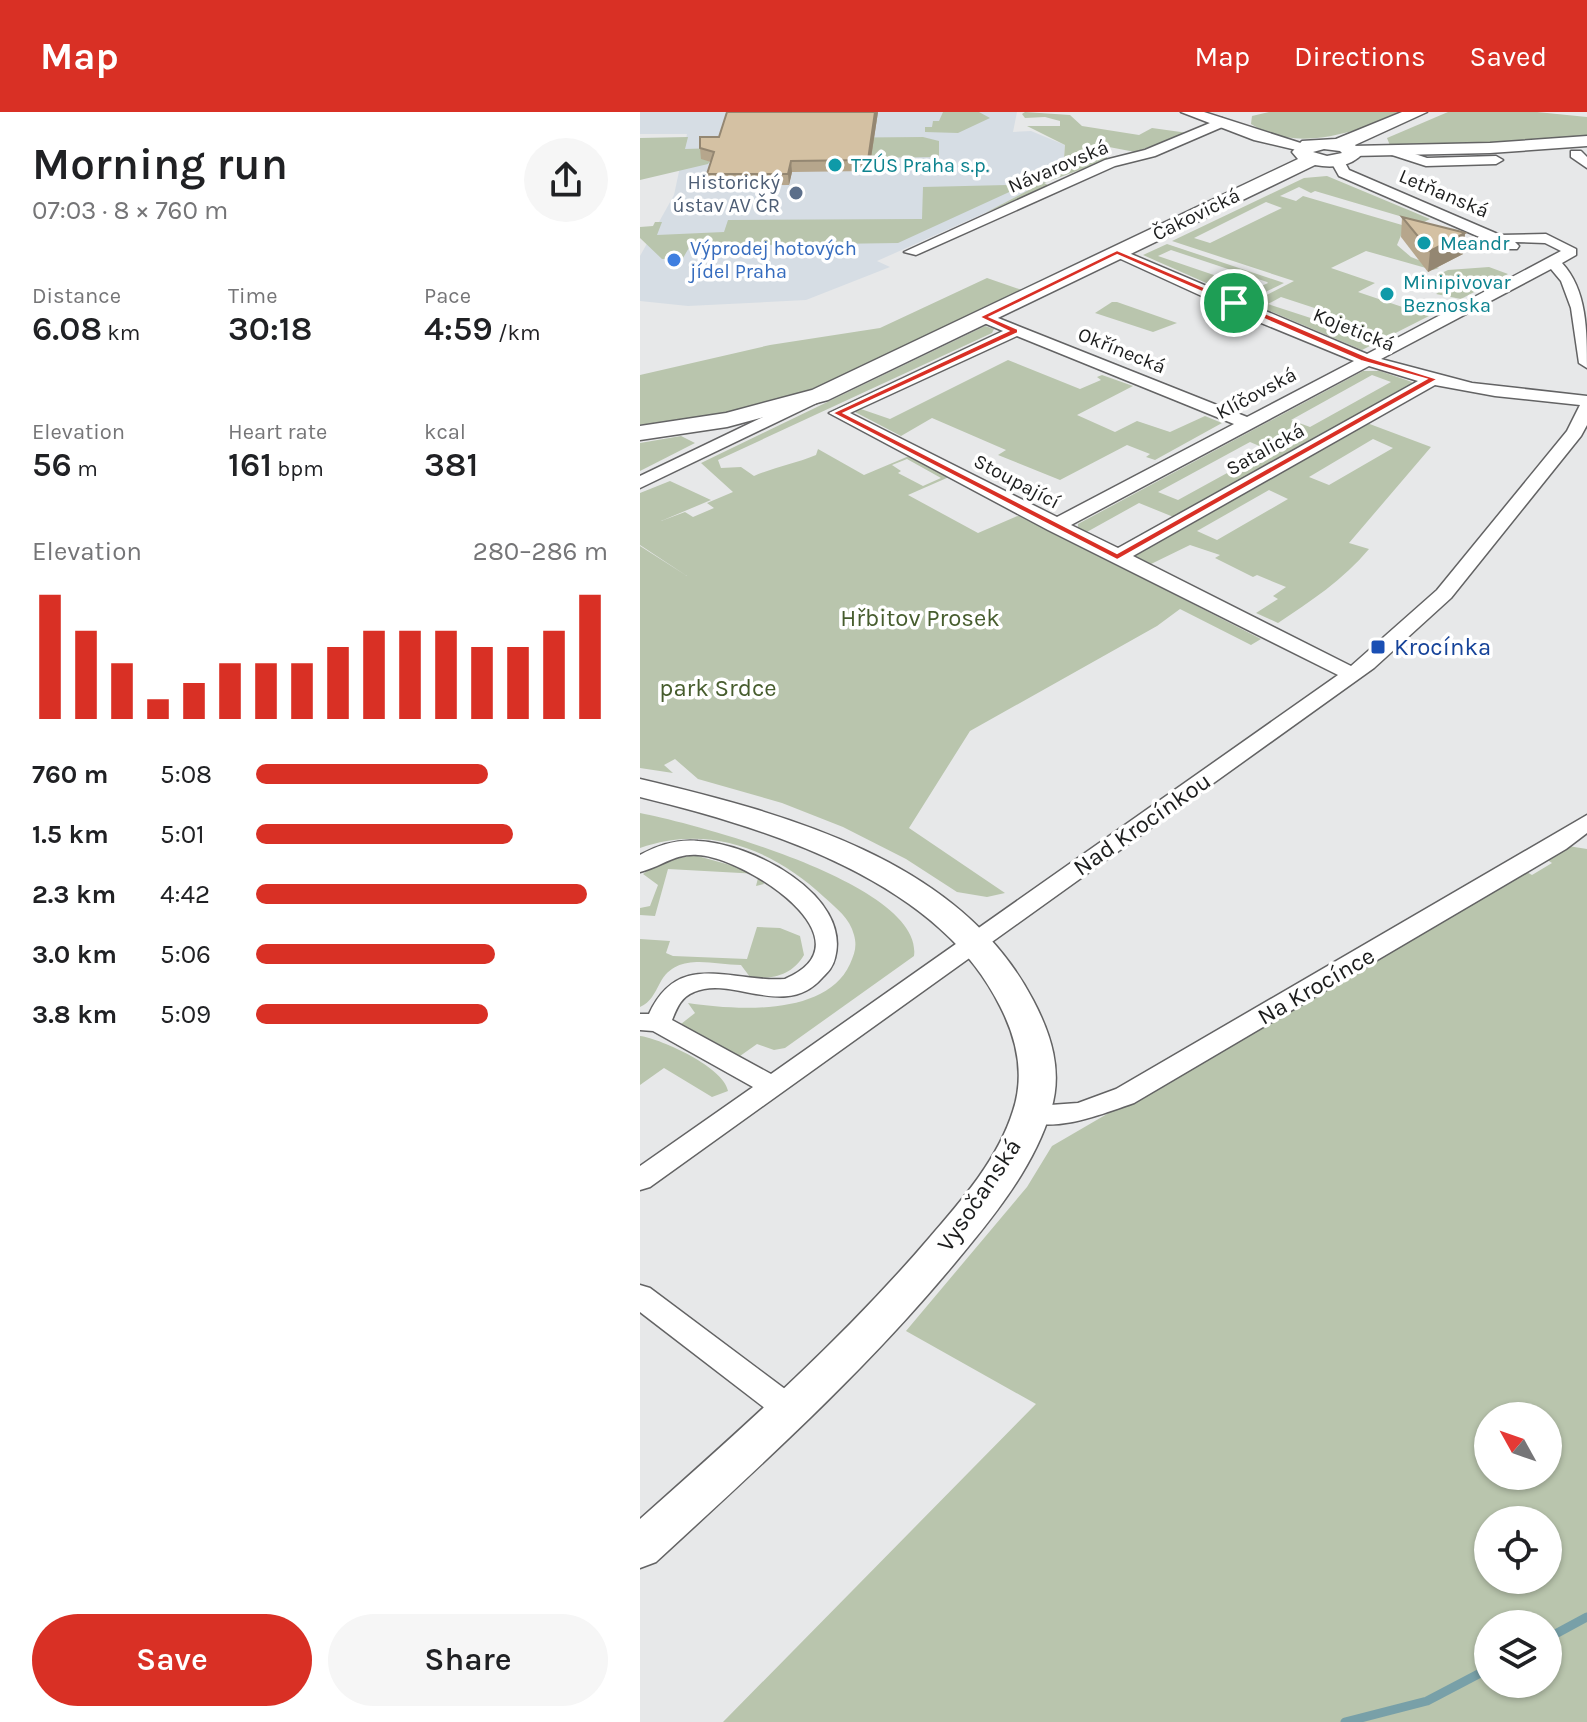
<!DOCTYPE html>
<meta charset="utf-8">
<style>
:root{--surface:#fff;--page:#f6f6f6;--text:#202124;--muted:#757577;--accent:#d93025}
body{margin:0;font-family:Karla,sans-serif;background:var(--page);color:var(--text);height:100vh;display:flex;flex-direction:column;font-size:30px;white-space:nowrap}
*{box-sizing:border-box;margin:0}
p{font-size:26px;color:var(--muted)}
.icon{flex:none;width:44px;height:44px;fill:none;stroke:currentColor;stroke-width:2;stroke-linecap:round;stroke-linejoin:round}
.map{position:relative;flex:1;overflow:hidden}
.panel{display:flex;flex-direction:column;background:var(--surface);width:640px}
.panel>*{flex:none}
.needle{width:52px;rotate:310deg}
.controls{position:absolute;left:834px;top:1290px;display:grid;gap:16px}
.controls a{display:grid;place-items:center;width:88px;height:88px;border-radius:50%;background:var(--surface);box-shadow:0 2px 6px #0004;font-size:40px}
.pin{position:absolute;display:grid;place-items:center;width:68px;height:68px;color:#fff;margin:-34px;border:4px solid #fff;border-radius:50%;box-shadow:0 2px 8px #0007}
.round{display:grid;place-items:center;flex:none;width:84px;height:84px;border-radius:42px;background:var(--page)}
.summary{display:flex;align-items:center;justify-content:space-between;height:136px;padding:0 32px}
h1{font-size:44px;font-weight:600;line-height:60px}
.figures{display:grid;grid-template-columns:repeat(3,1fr);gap:12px;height:136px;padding:8px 32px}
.figures div{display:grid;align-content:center}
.figures b{font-size:34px;font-weight:600}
.figures small{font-size:22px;font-weight:400}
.figures p{font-size:22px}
.chart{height:224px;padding:16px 32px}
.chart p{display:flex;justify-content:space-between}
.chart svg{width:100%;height:144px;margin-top:8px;stroke:var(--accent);stroke-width:6}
.action{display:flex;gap:16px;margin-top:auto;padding:16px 32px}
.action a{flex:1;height:92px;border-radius:48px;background:var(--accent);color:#fff;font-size:32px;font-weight:600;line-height:92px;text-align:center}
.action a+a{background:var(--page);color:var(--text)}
ul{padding:0 32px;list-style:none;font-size:26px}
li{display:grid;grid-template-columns:128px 96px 1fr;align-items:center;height:60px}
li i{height:20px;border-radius:10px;background:var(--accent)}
header{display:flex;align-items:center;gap:48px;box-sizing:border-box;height:112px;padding:0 40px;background:var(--accent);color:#fff}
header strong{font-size:38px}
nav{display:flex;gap:44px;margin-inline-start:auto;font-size:28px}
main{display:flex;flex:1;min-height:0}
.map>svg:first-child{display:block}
.built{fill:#d6dde4}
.green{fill:#b9c5ad;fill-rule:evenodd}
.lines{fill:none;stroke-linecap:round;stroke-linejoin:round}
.stream{stroke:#78a0a8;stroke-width:9}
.minor-casing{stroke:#636364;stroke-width:3}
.tertiary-casing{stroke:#636364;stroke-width:3}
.secondary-casing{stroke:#636364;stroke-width:3}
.minor{fill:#fff;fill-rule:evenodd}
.tertiary{fill:#fff;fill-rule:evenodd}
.secondary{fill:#fff;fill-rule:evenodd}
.wall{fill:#b6a68c}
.shaded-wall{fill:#948772}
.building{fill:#d4c1a3;stroke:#948772;stroke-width:2}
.route{fill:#d93025;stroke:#fff;stroke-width:2;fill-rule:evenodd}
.culture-dot{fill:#0f9aa8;stroke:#fff;stroke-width:3}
.service-dot{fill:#5c6f8a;stroke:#fff;stroke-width:3}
.shop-dot{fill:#3f7fe0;stroke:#fff;stroke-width:3}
.transit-dot{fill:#1a4fb4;stroke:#fff;stroke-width:3}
.labels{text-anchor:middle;stroke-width:7;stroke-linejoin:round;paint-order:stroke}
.far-culture-label{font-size:20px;fill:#0d838f;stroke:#fff;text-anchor:start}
.far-street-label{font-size:20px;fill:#1c1d1d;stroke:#fff}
.far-service-label{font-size:20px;fill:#4e5e75;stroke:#fff;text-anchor:end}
.far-shop-label{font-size:20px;fill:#366cbe;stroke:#fff;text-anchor:start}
.park-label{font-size:24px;fill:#475d2e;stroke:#fff}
.transit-label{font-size:24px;fill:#164399;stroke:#fff;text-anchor:start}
.street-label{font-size:24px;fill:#1c1d1d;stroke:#fff}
</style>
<header>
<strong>Map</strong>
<nav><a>Map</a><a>Directions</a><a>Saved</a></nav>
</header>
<main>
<section class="panel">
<div class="summary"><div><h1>Morning run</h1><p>07:03 · 8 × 760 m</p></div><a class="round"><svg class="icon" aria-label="share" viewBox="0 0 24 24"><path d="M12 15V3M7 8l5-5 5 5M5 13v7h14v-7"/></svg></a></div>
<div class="figures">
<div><p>Distance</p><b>6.08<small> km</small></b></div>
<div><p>Time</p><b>30:18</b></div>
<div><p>Pace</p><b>4:59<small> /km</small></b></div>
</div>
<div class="figures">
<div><p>Elevation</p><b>56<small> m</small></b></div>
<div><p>Heart rate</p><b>161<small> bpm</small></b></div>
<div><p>kcal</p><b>381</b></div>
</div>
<div class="chart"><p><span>Elevation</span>280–286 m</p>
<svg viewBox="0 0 160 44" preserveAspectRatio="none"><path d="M5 44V6M15 44V17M25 44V27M35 44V38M45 44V33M55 44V27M65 44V27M75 44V27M85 44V22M95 44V17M105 44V17M115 44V17M125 44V22M135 44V22M145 44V17M155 44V6"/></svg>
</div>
<ul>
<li><b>760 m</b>5:08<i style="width:66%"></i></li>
<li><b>1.5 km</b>5:01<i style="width:73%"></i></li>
<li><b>2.3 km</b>4:42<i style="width:94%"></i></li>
<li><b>3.0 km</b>5:06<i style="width:68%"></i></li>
<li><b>3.8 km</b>5:09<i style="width:66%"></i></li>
</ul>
<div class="action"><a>Save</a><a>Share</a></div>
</section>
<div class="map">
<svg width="947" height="1610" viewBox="0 0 947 1610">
<rect width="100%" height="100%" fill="#e7e8e9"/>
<!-- built -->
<polygon class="built" points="0,0 377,0 373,20 391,19 425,33 423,60 345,101 237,149 250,155 166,188 48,194 0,189 0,144 34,83 47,22 0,22"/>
<!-- green -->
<g class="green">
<polygon points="303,0 339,0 350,6 318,21 285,20 285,15 292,15 293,9 299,9"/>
<polygon points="385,0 430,3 442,14 499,23 512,16 548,21 495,40 469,35 460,39 467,42 467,48 404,71 410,74 345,101 423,60 425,33 387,14 420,14 420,9 405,5 385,6 382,2"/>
<path d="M 629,0 L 766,0 C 719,18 659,43 611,12 L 612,4 Z"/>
<polygon points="808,0 897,0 947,5 947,25 751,36 747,26"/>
<polygon points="48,25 45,37 79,36 68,52 0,68 0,26"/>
<polygon points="283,25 299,29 299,45 229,46 164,26"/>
<path d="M 687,64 L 790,107 L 762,121 L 757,133 L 771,145 L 799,156 L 793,158 L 726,139 L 691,156 L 735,171 L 718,180 L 789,204 L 722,238 L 611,191 L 654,169 L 532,129 L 664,66 ZM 659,75 L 671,81 L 675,79 L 773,108 L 762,113 L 663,84 L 656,89 L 640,84 ZM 626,90 L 642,96 L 570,131 L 554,126 ZM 641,185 L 699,204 L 699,205 L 686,211 L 628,192 Z"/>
<polygon points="367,73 378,76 258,131 50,134 43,146 22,147 0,126 0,115 13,114 15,110 22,110 17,123 84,120 88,108 282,107 283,75"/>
<path d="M 527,132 L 644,171 L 607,189 L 503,143 ZM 531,138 L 627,170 L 628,171 L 615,177 L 518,144 Z"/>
<polygon points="849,155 868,162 821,187 796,182 801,179 792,175 800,171 789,167 808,158"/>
<path d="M 347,166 L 382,178 C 297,219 212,269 120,293 C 81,303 40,307 0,313 L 0,263 L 130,233 L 240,216 Z"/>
<polygon points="472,190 477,190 537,211 513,220 455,201"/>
<path d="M 345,214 L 354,217 L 352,221 L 78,348 L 81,356 L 101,355 L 114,364 C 135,355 154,352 176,343 L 178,337 L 224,363 L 269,344 L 309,365 L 268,383 L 338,421 L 380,403 L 621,527 L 611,533 L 540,497 L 517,514 L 330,619 L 269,716 L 365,781 L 347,785 L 317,780 L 266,747 L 203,715 L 142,691 L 58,667 L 35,647 L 24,653 L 33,661 L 0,656 L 0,434 L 47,464 L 0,433 L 0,381 L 30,369 L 71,388 L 21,409 L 45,400 L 53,405 L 74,396 L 67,391 L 93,380 L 61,351 ZM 267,347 L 301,366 L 283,374 L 258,361 L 261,359 L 252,353 Z"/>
<polygon points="368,248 440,277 461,268 457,265 462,263 493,274 437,303 475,320 497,309 530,320 565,304 582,311 515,348 506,345 510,342 487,333 420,368 358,343 366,338 292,306 261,324 215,300 218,296 250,307"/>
<path d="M 723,259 L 740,259 L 772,270 L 770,274 L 536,406 L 499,391 L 445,421 L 438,417 L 438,412 ZM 732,263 L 751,270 L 670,315 L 651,308 ZM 610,330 L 629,338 L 538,388 L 518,380 Z"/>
<path d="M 727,311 L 791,335 L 709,431 L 729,437 C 703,468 671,489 638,511 L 616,501 L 638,487 L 633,484 L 646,475 L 617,463 L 613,465 L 575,446 L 580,443 L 550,433 L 511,452 L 494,444 ZM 733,327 L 753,336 L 689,373 L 669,365 ZM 629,378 L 648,387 L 577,428 L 557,419 Z"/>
<polygon points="41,324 55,331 0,359 0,331"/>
<path d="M 0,701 C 56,712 284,772 274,844 L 145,936 L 134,938 L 117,932 L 100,944 L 41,912 L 55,901 L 48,891 C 95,898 186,905 210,852 C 215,841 217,834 214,823 C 210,806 196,796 184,785 C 133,737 68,712 0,736 Z"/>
<path d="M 928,734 L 947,737 L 947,1610 L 83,1610 L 396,1292 L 266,1219 L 387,1075 L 412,1034 L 885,759 L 892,763 L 912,751 L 906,747 ZM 848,1304 L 908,1304 L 908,1364 L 848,1364 ZM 848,1408 L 908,1408 L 908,1468 L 848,1468 ZM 848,1512 L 908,1512 L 908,1572 L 848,1572 Z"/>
<polygon points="54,743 119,761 124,772 116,774 119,762 28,757 15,804 0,803 0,796 10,794 18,773 3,762 18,751"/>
<path d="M 117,815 L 140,816 L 160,824 L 164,843 C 152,863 133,868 110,865 L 101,853 C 70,852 36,840 20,871 C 14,882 11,890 0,895 L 0,827 L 30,829 L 26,841 L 33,844 L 107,847 Z"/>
<path d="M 0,924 C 22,927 85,956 88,979 L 72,985 L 24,956 L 0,973 Z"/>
</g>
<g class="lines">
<!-- stream -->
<g class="stream">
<polyline points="908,1526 947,1505"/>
<polyline points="705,1610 787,1589 848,1557"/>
</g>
<!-- minor casing -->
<g class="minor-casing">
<g id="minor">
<polygon points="582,6 588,10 587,13 515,44 475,54 276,143 264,140 465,48 505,38"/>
<polygon points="754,35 787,46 856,44 863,48 856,52 786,54 749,42 749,36"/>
<polygon points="931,39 941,39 947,45 947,56 931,45"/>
<path d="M 697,44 L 702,45 L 709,58 L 860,123 L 906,122 L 936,137 L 936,143 L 922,151 C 947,178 947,219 947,256 L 939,251 L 931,196 L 921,169 L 911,157 L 741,247 L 832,271 L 947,284 L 947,313 L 941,324 L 811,486 L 734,556 L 10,1075 L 0,1078 L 0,1054 L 113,975 L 13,919 L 0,918 L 0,902 L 9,902 C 39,837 91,871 145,867 C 234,829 107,746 58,743 C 35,741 21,755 0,760 L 0,743 C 18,733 37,727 58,729 C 111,731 212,783 195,846 C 193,855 188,860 182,866 C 145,908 92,863 54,880 C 41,885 37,896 32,908 L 131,962 L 698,563 L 408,418 L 189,301 L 363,219 L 337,208 L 335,205 L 343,200 L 607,305 L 714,249 L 614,208 L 472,143 L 472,137 L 477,136 L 727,242 L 921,139 L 905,131 L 875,130 L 879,134 L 877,137 L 867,137 L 699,64 L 690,48 ZM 377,224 L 594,312 L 417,405 L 210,301 ZM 729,254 L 778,269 L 478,436 L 431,413 ZM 795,273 L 855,284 L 940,293 L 927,319 L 797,478 L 711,554 L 493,444 Z"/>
<polygon points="177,279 183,280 183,288 0,376 0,364"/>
<path d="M 947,703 L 947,721 L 926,737 L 494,991 C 459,1003 419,1020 382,1009 L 378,1002 L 382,995 L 438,991 L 476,977 Z"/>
<polygon points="0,1173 10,1176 161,1289 165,1298 161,1307 150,1310 139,1307 0,1200"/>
</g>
</g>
<!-- tertiary casing -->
<g class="tertiary-casing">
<g id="tertiary">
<polygon points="541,0 564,0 673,35 665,40 614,28"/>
<polygon points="947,24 947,34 850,41 712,44 704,39 712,34 850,31"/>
</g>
</g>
<!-- secondary casing -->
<g class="secondary-casing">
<g id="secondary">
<path d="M 762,0 L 787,0 L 715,33 L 722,42 C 711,55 691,56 675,53 L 188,288 L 87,315 L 0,328 L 0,314 L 86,301 L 172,278 L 658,47 L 652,40 L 662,29 L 696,27 ZM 684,37 L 700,39 L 702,41 L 687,44 L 673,40 Z"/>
<path d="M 0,667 C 143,701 320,747 393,888 C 411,922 423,959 411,998 C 395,1053 355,1103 319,1146 C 228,1257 121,1353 16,1450 L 0,1456 L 0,1407 C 101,1317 202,1228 290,1125 C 322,1088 358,1047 373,999 C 385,963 377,927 360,894 C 298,768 127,716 0,685 Z"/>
</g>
</g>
<!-- minor -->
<use href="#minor" class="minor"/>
<!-- tertiary -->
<use href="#tertiary" class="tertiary"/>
<!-- secondary -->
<use href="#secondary" class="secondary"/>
</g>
<!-- wall -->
<g class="wall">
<polygon points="238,0 229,59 152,60 149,73 68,74 67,62 71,50 61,47 60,36 79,25"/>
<polygon points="762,105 825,121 823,142 788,160 761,125"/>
</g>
<!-- shaded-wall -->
<g class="shaded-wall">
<polygon points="235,0 238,0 229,59 228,48"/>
<polygon points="151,49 152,60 149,73 148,62"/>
<polygon points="825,121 823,142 788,160 790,139"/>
</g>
<!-- building -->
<g class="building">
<polygon points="87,0 235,0 228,48 151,49 148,62 67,62 74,40 60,36 60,25 79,25"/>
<polygon points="762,105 822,120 825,121 790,139"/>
</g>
<!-- route -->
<path class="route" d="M 477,138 L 728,245 L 798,267 L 477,448 L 192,301 L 368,219 L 339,205 ZM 477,143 L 721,249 L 786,267 L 477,441 L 204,301 L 378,221 L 378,217 L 350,205 Z"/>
<!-- markers -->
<g class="culture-dot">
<circle cx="195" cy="53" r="8"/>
<circle cx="784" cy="131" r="8"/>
<circle cx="747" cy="182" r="8"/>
</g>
<circle class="service-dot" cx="156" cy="81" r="8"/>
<circle class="shop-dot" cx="34" cy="148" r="8"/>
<rect class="transit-dot" x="730" y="527" width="16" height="16" rx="4"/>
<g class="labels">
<!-- far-culture labels -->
<g class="far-culture-label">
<text x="211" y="60">TZÚS Praha s.p.</text>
<text x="800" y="138">Meandr</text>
<text x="763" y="177">Minipivovar<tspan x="763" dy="23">Beznoska</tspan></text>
</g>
<!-- far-street labels -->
<g class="far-street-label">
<text transform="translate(418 54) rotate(-23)" y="7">Návarovská</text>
<text transform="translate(804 81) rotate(23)" y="7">Letňanská</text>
<text transform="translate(556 102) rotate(-26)" y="7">Čakovická</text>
<text transform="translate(714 217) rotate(22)" y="7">Kojetická</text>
<text transform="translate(482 238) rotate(22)" y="7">Okřínecká</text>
<text transform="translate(616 281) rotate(-28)" y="7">Klíčovská</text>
<text transform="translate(625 337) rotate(-29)" y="7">Satalická</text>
<text transform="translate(377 369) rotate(28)" y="7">Stoupající</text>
</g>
<!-- far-service labels -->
<g class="far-service-label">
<text x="140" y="77">Historický<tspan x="140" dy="23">ústav AV ČR</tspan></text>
</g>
<!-- far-shop labels -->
<g class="far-shop-label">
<text x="50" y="143">Výprodej hotových<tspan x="50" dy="23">jídel Praha</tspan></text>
</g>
<!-- park labels -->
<g class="park-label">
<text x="280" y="514">Hřbitov Prosek</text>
<text x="78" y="584">park Srdce</text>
</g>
<!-- transit labels -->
<g class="transit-label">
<text x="754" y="543">Krocínka</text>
</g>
<!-- street labels -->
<g class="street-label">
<text transform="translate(502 712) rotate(-35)" y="8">Nad Krocínkou</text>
<text transform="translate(676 874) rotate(-30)" y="8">Na Krocínce</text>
<text transform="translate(339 1083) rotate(-56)" y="8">Vysočanská</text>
</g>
</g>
</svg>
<div class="controls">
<a><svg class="needle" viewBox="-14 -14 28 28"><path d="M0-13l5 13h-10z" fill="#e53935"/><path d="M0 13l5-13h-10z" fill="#757577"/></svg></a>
<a><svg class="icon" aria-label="locate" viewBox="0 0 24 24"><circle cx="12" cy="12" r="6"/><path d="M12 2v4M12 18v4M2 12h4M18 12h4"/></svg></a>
<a><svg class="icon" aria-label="layers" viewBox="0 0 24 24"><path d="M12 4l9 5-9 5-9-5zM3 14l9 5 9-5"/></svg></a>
</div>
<div class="pin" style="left:594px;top:191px;background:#1e9e55"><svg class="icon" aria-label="arrive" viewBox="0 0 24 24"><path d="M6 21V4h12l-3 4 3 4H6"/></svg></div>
</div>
</main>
